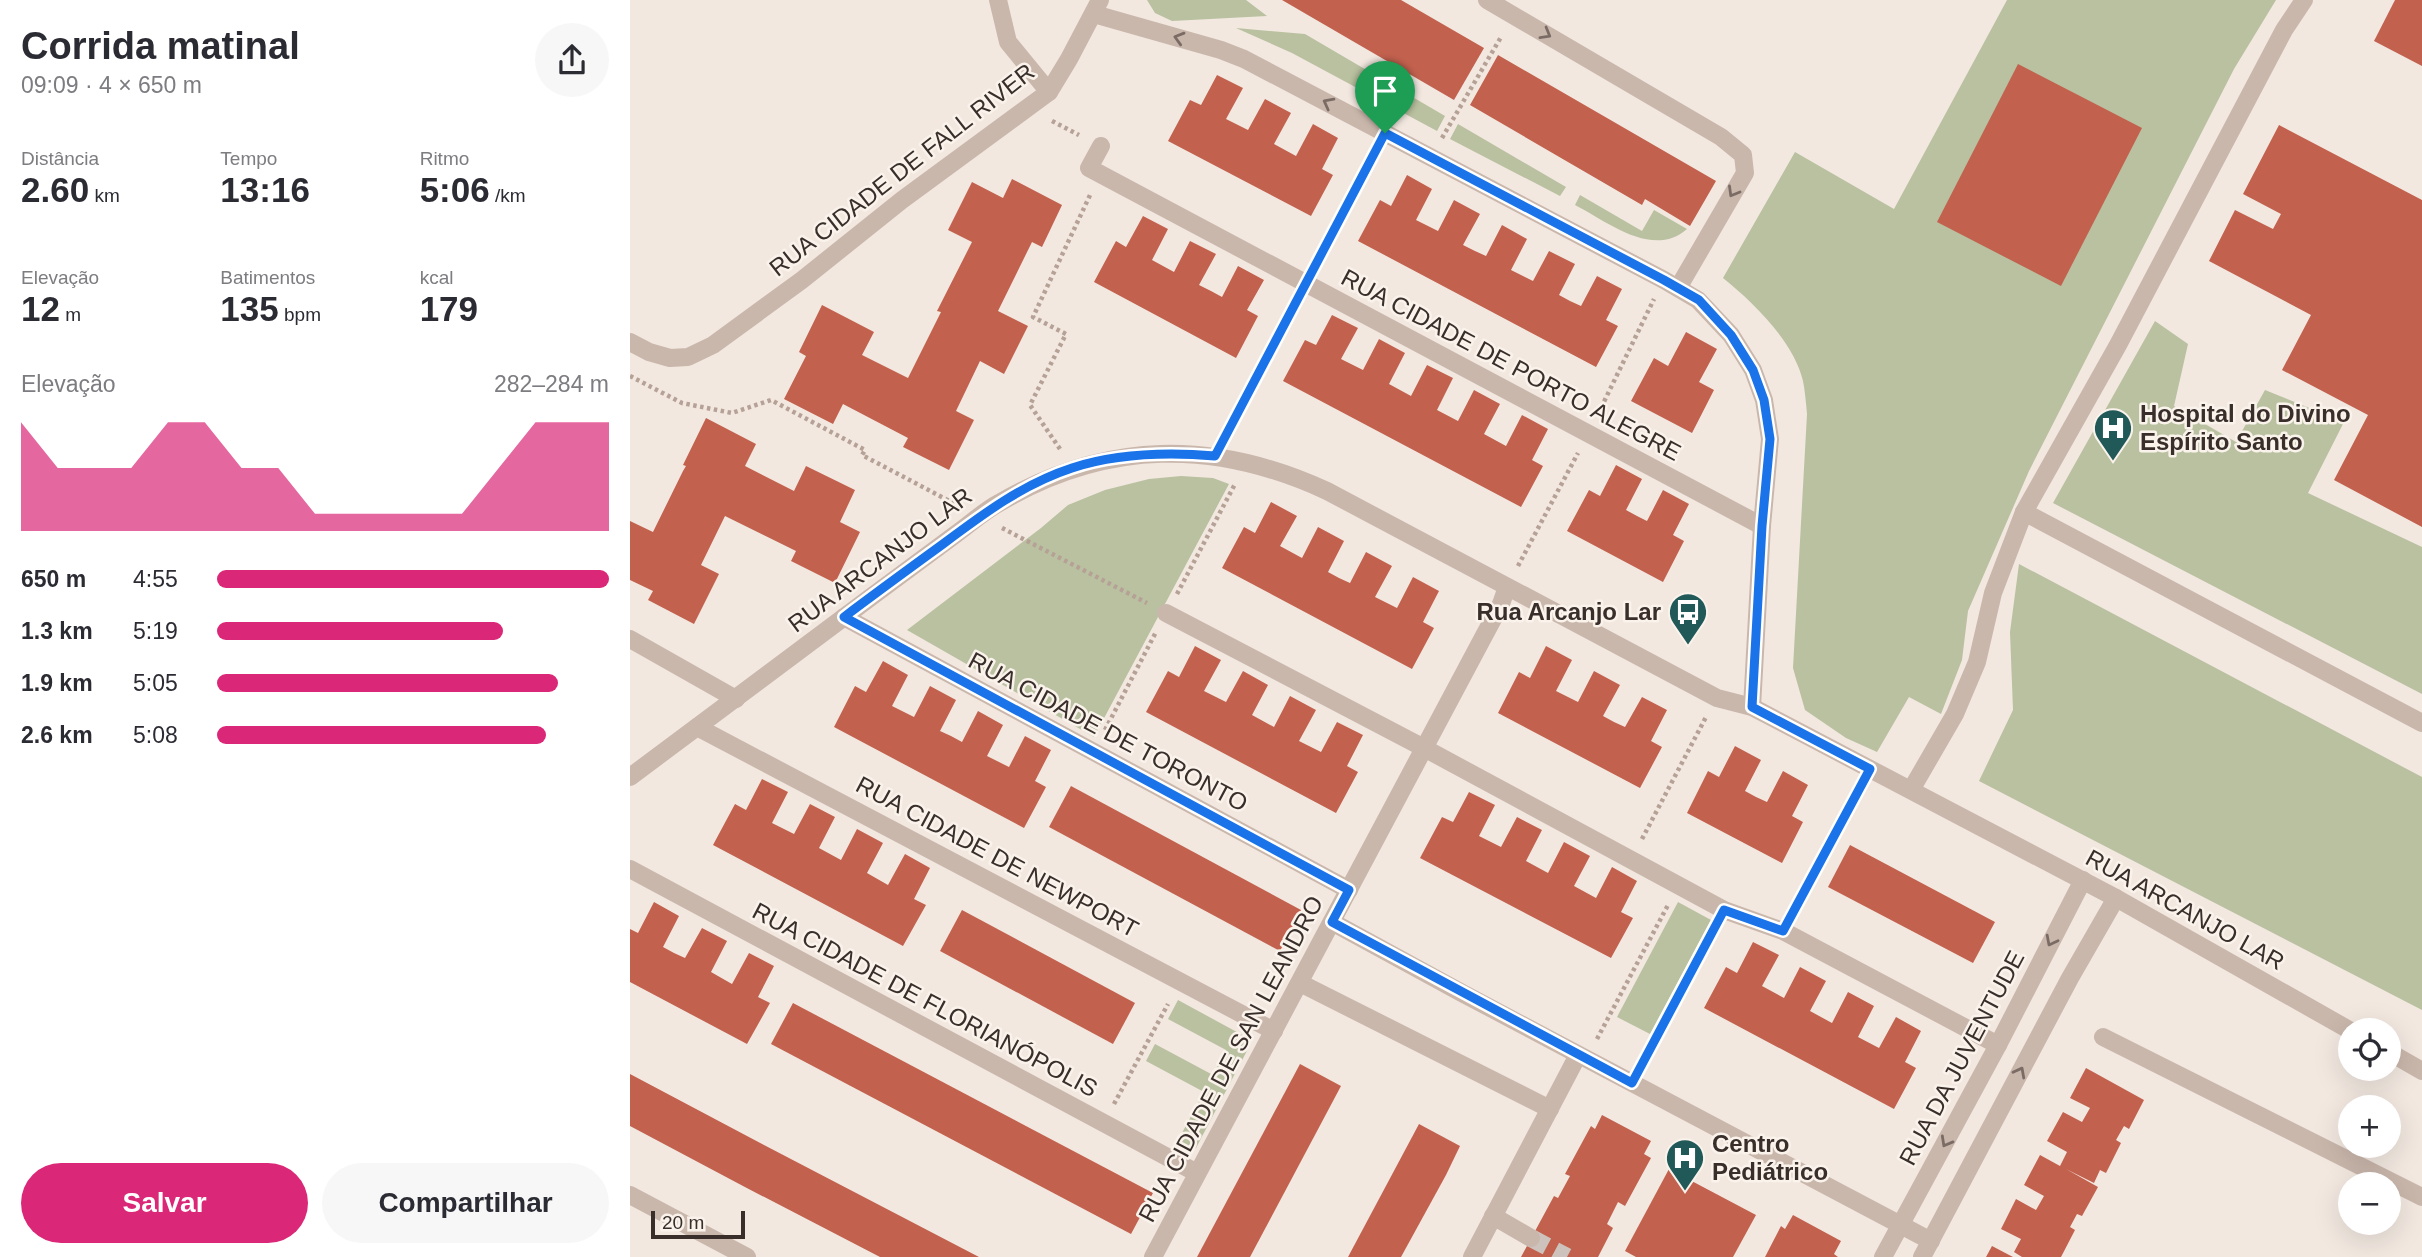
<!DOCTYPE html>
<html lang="pt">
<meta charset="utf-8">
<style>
:root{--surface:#fff;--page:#f7f7f7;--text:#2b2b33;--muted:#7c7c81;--accent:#db2777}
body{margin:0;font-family:Arial,sans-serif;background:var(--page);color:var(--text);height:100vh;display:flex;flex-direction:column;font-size:26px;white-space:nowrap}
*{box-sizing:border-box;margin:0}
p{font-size:23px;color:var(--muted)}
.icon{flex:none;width:38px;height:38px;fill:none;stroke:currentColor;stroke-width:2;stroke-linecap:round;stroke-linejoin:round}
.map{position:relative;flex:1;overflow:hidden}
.drawer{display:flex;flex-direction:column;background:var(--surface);width:630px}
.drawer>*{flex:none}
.fabs{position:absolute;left:1708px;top:1018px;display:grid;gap:14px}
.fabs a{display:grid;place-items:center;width:63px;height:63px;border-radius:50%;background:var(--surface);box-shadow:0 7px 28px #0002;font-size:35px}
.scale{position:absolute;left:21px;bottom:18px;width:94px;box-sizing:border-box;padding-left:7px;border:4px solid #392e2a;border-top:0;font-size:19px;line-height:24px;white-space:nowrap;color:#392e2a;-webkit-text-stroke:5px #faf3ec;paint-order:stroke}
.pin{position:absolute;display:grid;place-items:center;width:60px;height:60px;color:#fff;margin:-72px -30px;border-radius:50% 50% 50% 0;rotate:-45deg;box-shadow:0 0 7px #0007}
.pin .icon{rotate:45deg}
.round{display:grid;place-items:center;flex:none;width:74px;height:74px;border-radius:37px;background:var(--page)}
.headline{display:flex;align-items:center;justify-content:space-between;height:119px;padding:0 21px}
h1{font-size:38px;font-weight:700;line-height:52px}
.stats{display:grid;grid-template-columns:repeat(3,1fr);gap:10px;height:119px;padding:7px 21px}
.stats div{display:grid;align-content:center}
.stats b{font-size:35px;font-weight:700}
.stats small{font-size:19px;font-weight:400}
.stats p{font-size:19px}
.chart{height:196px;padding:14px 21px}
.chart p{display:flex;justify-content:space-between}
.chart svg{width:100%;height:126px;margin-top:7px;fill:var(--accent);opacity:.7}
.cta{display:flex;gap:14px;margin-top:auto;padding:14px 21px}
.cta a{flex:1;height:80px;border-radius:42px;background:var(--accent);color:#fff;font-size:28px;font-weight:700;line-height:80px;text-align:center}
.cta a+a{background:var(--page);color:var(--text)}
ul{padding:0 21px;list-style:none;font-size:23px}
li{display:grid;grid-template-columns:112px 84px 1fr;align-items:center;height:52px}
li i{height:18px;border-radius:9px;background:var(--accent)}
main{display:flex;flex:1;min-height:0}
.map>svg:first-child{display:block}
.green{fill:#b9c1a0}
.building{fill:#c2614e}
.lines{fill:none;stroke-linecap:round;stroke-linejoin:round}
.minor-tunnel{stroke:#cdc3bc;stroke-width:18;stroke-dasharray:18 9;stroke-linecap:butt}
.path{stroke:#b6a196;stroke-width:4.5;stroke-dasharray:3.5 3.5;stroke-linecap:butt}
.minor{stroke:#cab7ac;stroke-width:18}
.oneway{stroke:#7a6c64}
.route-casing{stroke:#fff;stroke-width:14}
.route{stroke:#1a73e8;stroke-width:9}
.labels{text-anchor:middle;stroke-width:5;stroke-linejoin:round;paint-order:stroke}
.street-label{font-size:24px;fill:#392e2a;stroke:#faf3ec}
.poi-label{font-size:24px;font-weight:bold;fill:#392e2a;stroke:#faf3ec;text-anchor:start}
</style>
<main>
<section class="drawer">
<div class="headline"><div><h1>Corrida matinal</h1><p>09:09 · 4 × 650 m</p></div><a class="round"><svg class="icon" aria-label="share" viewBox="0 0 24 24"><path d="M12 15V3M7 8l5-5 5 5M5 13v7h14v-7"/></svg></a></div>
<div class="stats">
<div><p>Distância</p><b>2.60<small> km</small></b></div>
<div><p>Tempo</p><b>13:16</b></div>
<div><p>Ritmo</p><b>5:06<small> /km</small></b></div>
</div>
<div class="stats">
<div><p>Elevação</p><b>12<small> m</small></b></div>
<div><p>Batimentos</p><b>135<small> bpm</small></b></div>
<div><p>kcal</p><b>179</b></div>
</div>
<div class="chart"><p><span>Elevação</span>282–284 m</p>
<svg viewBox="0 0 160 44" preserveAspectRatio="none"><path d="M0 44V6L10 22L20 22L30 22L40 6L50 6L60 22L70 22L80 38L90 38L100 38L110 38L120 38L130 22L140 6L150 6L160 6V44z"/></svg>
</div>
<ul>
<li><b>650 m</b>4:55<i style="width:100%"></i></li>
<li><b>1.3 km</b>5:19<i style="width:73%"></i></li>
<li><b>1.9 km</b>5:05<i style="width:87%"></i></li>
<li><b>2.6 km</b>5:08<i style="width:84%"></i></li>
</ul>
<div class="cta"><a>Salvar</a><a>Compartilhar</a></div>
</section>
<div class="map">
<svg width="1792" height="1257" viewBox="0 0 1792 1257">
<rect width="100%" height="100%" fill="#f2e8e0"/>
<!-- green -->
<g class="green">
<polygon points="517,0 616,0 637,16 542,21 525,13"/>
<path d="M 1377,0 L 1646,0 L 1604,69 L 1399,471 L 1338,611 L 1332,660 L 1311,714 L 1279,697 L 1247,752 L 1216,738 L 1175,710 L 1163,668 L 1177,414 C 1176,403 1175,391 1173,381 C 1164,342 1123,302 1093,278 L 1165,152 L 1264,209 Z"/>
<polygon points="606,28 675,34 815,116 807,131 662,53"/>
<polygon points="828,124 936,187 930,196 820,139"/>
<path d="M 950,195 L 1012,231 L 1024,210 L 1057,229 C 1023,259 978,222 945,205 Z"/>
<polygon points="1525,321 1558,344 1544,406 1606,442 1635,390 1714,422 1678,493 1792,547 1792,694 1423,503"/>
<polygon points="551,476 583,478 599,484 464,737 277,630 411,528 438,505 475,490 519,479"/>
<polygon points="1389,564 1792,777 1792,1010 1349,781 1383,710 1380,632"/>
<polygon points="1048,902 1081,920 1020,1034 987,1017"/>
<polygon points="548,1000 616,1037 620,1045 566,1148 557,1153 545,1146 574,1092 516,1061 525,1044 583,1075 596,1050 538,1019"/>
</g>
<!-- building -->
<g class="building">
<polygon points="652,0 771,0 854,48 824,100"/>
<polygon points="1765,0 1792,0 1792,66 1744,41"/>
<polygon points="868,55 1086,181 1060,226 1015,199 1012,205 840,105"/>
<polygon points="1388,64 1512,128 1431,286 1307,222"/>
<polygon points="587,75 613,88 596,119 618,130 635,99 661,113 644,144 666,156 683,124 708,138 692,169 703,175 681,216 538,141 560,100 571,105"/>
<polygon points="1649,125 1792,200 1792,527 1704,480 1738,415 1652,370 1681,315 1579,261 1605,210 1643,229 1651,214 1613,194"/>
<polygon points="777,175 802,189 786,220 808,231 824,200 850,214 833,245 845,251 856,256 872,225 897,239 881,270 903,281 919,251 945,264 929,295 940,301 951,306 967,276 992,289 976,320 988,326 966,367 728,241 750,200 761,206"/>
<polygon points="382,179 432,205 412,247 402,242 368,311 398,326 374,374 350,361 326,411 344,420 319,470 273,447 278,438 213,404 203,424 154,399 176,356 169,352 192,305 244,332 232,355 278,378 311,312 307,311 342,242 318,230 342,182 373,198"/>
<polygon points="513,216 538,229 522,260 544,272 560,241 586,254 569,285 581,291 592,297 608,266 634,280 617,310 628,316 606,358 464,282 486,241 496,247"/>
<polygon points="702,315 728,328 711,359 733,370 749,339 775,353 759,384 781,396 797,365 823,378 807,410 828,421 844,390 870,404 854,434 876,446 892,415 918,429 902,460 913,466 891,507 653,381 675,340 686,345"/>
<polygon points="1056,332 1087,349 1069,382 1084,390 1062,433 1001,401 1024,358 1038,366"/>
<polygon points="76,418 126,444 115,466 164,491 176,466 225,490 210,522 230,532 205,583 161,561 166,551 95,516 71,565 89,574 64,624 18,600 23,591 0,580 0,521 23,532 53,471 56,466 53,465"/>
<polygon points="986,465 1012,479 996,510 1007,516 1017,521 1033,490 1059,504 1043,535 1054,541 1033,582 937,531 959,490 970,496"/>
<polygon points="641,502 667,516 650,546 672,558 688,527 714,541 698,572 709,578 720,583 736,552 762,566 745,597 767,608 783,577 809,591 793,622 804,628 782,669 592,568 614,527 625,533"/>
<polygon points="565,646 591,660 574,691 596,702 613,671 638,685 622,715 644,727 660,696 686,710 669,741 691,752 707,722 733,735 717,766 728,772 706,813 516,712 538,671 549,677"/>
<polygon points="916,646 942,660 926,691 948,702 964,671 990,685 973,716 984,722 995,727 1012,697 1037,710 1021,741 1032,747 1010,788 868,713 889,672 900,678"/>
<polygon points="253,661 278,675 262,706 284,717 300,686 326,700 310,731 321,736 332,742 348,711 373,725 357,756 379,767 395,736 421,750 405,781 416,787 394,828 204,727 225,686 236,692"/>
<polygon points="1105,746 1131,760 1115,791 1126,797 1137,802 1153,771 1178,785 1162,816 1173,822 1152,863 1057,813 1078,771 1089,777"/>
<polygon points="132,779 158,792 142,823 164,834 180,804 205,817 189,848 211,860 227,829 253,843 237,873 258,885 275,854 300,868 284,899 296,905 273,946 83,845 105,804 116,810"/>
<polygon points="441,786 671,910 650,951 419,827"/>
<polygon points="839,792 865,805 849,836 871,847 887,817 912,830 896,861 918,873 934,842 960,856 944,886 966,898 982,867 1007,881 991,912 1003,918 981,958 790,858 812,817 823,822"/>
<polygon points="1220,845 1365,922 1343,963 1198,887"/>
<polygon points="24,902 49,916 33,947 44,953 55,958 72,928 97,941 81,972 102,984 119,953 144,966 128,997 140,1003 117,1044 0,982 0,929 8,933"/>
<polygon points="332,910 505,1003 483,1044 310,951"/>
<polygon points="1123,942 1149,955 1132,986 1154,998 1170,967 1196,981 1180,1011 1202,1023 1218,992 1244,1006 1228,1037 1249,1048 1266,1017 1291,1031 1275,1062 1286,1068 1264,1109 1074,1008 1096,967 1107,973"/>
<polygon points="163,1003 523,1193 501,1234 141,1044"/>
<polygon points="670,1064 711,1086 620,1257 567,1257"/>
<polygon points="1456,1068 1514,1100 1499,1129 1494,1126 1486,1140 1491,1143 1476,1173 1470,1170 1464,1183 1436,1169 1468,1187 1452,1216 1447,1214 1440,1227 1445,1230 1431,1257 1392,1257 1384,1252 1391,1239 1371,1229 1386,1199 1406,1210 1414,1196 1394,1185 1410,1155 1430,1166 1437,1152 1417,1141 1433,1112 1452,1122 1460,1108 1440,1098"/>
<polygon points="0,1074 134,1145 349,1257 250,1257 113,1186 0,1126"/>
<polygon points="972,1115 1021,1141 1014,1154 1021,1158 995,1206 988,1202 977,1224 983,1228 968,1257 891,1257 924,1196 928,1198 940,1176 935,1174 961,1126 965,1129"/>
<polygon points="789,1124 830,1146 816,1175 771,1257 718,1257"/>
<polygon points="1039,1169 1126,1215 1103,1257 1006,1257 995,1251"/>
<polygon points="1163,1215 1211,1241 1204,1254 1208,1257 1135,1257 1151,1226 1155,1229"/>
<polygon points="1362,1246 1383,1257 1356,1257"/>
</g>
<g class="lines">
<!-- minor-tunnel -->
<polyline class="minor-tunnel" points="901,1238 937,1257"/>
<!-- path -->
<g class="path">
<polyline points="422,121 449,135"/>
<polyline points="812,138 871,37"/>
<polyline points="687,262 744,155"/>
<polyline points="0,376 52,403 102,413 141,400 235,450 232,455 327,505"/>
<polyline points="968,414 1024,299"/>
<polyline points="595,435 665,304"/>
<polyline points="430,449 400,405 436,334 403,317 461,193"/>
<polyline points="372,528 517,603"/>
<polyline points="888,566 948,453"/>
<polyline points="547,594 605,484"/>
<polyline points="475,730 526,632"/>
<polyline points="1012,839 1076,717"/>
<polyline points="1164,910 1229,788"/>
<polyline points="967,1039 1038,905"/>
<polyline points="1012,1063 1082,932"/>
<polyline points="484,1104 538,1004"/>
</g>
<!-- minor -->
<g class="minor">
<polyline points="368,0 378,42 419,92"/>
<polyline points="857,0 1091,137 1113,155 1115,173 1048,288"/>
<polyline points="464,14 591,50 614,59 1034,280 1068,300 1101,335 1123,370 1134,400 1140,439 1132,526 1122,707"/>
<polyline points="471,146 459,168 1132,526"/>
<polyline points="0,342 19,352 40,358 58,357 83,345 172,280 272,200 419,92 439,59 470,0"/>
<polyline points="1394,512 1792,723"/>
<polyline points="536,613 794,748 1094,910 1153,931 1368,1045"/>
<polyline points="214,617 719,890"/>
<polyline points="0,639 106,699"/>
<polyline points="67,727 644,1031"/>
<path d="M 0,777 C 79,718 158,659 237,600 C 267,578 296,556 326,534 C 340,524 354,511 369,503 C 477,440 584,439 697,491 L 1087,698 L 1122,707 L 1486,898 L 1721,1031"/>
<polyline points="1281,790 1325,714 1347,662 1363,593 1394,512 1488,345 1654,30 1674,0"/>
<polyline points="0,869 567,1173"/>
<polyline points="702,922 832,993 1301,1241"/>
<polyline points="670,983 920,1109"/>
<polyline points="1473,1037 1792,1197"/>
<polyline points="1759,1052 1792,1071"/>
<polyline points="0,1195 117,1257"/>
<polyline points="863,1216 901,1238"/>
<polyline points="523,1257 848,647 871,604 877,587"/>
<polyline points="842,1257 948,1055"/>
<polyline points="1253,1257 1368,1045 1453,880"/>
<polyline points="1292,1257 1440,978 1486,898"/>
</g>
</g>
<!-- one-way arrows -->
<defs><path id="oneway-chevron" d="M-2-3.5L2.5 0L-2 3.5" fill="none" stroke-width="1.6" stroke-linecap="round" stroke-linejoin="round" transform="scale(1.75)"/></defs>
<g class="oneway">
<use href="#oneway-chevron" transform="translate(916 34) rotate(30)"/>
<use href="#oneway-chevron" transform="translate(549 38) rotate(-164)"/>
<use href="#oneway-chevron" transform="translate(698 103) rotate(-152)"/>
<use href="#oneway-chevron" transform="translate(1103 192) rotate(120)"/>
<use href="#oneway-chevron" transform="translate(1421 941) rotate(117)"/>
<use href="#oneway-chevron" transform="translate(1390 1072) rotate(-62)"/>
<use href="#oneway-chevron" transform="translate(1316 1142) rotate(119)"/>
</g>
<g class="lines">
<!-- route casing -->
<g class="route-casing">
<path id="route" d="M 755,133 L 1034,280 L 1069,300 L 1101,335 L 1123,370 L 1134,400 L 1140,439 L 1132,526 L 1122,707 L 1240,769 L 1153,931 L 1094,910 L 1002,1083 L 702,922 L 719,890 L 214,617 C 247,592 280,568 313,544 C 353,514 393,484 442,468 C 488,453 537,452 585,456 Z"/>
</g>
<!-- route -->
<use href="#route" class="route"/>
</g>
<!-- icons -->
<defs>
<g id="hospital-pin" transform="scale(2.0125)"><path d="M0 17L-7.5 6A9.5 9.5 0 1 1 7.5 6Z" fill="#215958" stroke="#faf3ec"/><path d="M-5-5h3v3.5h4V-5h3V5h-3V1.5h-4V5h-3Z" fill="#fff"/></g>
<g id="bus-pin" transform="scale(2.0125)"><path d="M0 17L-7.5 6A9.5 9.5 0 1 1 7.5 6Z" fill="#215958" stroke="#faf3ec"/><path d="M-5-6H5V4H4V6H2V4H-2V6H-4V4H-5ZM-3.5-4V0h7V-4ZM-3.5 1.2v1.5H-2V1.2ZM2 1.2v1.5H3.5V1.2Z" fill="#fff"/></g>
</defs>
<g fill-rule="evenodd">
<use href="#hospital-pin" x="1483" y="428"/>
<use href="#bus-pin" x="1058" y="612"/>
<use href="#hospital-pin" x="1055" y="1158"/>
</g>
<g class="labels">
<!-- street labels -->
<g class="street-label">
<text transform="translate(272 170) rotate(-38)" y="8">RUA CIDADE DE FALL RIVER</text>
<text transform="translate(881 365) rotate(28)" y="8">RUA CIDADE DE PORTO ALEGRE</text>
<text transform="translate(250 560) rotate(-37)" y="8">RUA ARCANJO LAR</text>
<text transform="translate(478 732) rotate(28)" y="8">RUA CIDADE DE TORONTO</text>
<text transform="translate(367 857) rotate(28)" y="8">RUA CIDADE DE NEWPORT</text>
<text transform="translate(1555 910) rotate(29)" y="8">RUA ARCANJO LAR</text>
<text transform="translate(295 1000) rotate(28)" y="8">RUA CIDADE DE FLORIANÓPOLIS</text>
<text transform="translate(1332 1058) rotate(-62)" y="8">RUA DA JUVENTUDE</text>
<text transform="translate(601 1059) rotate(-62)" y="8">RUA CIDADE DE SAN LEANDRO</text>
</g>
<!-- poi labels -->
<g class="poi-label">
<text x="1510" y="422">Hospital do Divino<tspan x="1510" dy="28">Espírito Santo</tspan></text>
<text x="1031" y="620" text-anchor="end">Rua Arcanjo Lar</text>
<text x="1082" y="1152">Centro<tspan x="1082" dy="28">Pediátrico</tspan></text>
</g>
</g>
</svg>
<div class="fabs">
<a><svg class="icon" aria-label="locate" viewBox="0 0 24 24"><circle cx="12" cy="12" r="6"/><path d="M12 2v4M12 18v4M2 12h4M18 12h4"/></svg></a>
<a>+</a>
<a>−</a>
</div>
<div class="scale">20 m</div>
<div class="pin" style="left:755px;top:133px;background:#1e9e55"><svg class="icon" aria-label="arrive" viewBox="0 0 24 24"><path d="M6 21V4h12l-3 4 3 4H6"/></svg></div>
</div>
</main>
